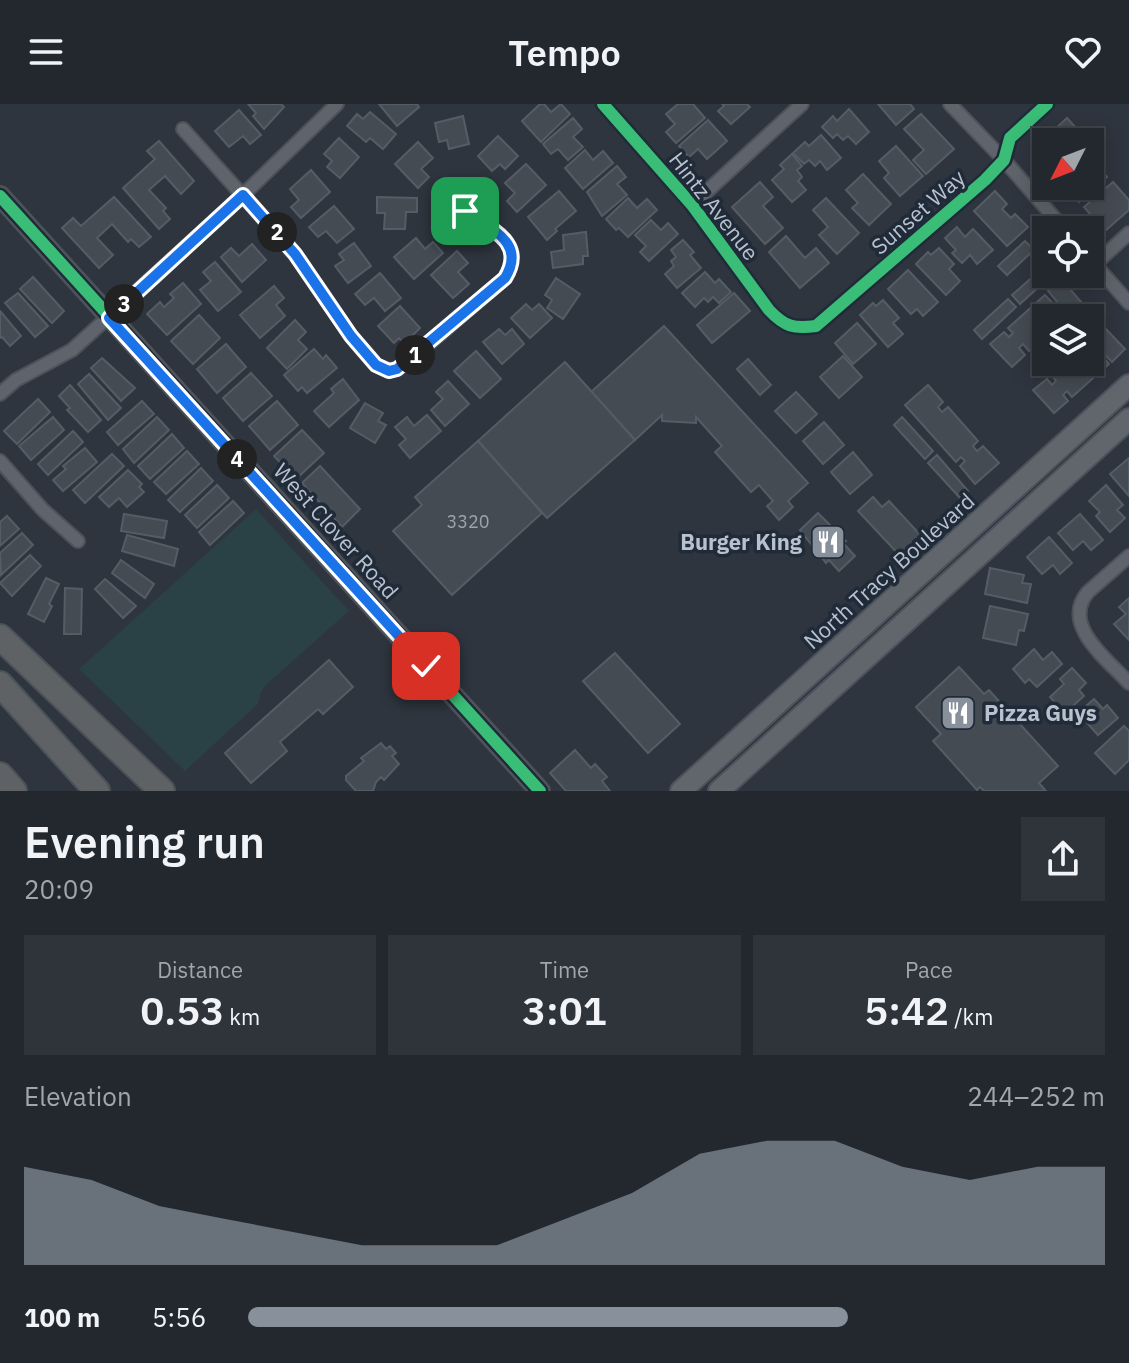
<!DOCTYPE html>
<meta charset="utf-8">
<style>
:root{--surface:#22282e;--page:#2e343a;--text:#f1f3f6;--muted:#a2a6aa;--line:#3f444a;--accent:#88909c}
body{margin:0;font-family:"IBM Plex Sans",sans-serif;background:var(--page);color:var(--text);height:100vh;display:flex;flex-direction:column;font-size:30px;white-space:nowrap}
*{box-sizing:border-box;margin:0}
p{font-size:26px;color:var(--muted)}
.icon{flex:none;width:44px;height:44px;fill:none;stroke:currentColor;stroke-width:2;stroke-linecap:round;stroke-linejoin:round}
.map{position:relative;height:687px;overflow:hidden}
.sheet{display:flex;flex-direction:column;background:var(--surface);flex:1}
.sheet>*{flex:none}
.needle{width:52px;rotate:228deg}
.buttons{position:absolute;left:1032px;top:24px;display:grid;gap:16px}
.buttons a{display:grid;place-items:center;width:72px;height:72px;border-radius:0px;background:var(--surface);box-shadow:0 4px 20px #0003,0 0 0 2px var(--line);font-size:40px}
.pin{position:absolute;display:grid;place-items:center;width:68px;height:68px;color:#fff;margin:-34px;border-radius:16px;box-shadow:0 4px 12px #0006}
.km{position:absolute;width:40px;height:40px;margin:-20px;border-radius:50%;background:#222;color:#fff;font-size:22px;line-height:40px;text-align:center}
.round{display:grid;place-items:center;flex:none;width:84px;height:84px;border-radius:0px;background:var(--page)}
.summary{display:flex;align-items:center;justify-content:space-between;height:136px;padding:0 24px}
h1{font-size:44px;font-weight:600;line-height:60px}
.metrics{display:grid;grid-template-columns:repeat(3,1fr);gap:12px;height:136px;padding:8px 24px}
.metrics div{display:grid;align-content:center;border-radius:0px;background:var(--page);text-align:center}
.metrics b{font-size:40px;font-weight:600}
.metrics small{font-size:22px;font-weight:400}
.metrics p{font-size:22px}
.chart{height:224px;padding:16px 24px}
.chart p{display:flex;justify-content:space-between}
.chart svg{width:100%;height:144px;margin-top:8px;fill:var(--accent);opacity:.7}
ul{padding:0 24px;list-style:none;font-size:26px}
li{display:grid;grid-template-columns:128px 96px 1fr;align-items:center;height:60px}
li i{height:20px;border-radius:10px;background:var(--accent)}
header{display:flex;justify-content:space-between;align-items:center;height:104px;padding:0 24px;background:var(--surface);font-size:36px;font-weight:600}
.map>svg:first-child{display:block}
.green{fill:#2a4145}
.building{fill:#454b53;stroke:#565c65;stroke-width:2}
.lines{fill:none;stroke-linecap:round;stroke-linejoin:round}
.street-casing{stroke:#4d5158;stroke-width:16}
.secondary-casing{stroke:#4d5158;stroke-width:22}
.primary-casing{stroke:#4c515b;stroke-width:24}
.highway-casing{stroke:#4b5159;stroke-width:28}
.street{stroke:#5f636b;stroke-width:12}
.secondary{stroke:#5d626a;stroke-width:18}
.primary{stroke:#61666d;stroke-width:20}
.highway{stroke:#5f6265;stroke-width:24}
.cycleway-casing{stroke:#202b3a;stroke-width:17}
.cycleway{stroke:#3abd76;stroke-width:12}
.route-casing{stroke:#fff;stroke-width:16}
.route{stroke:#1a73e8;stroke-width:10}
.labels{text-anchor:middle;stroke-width:7;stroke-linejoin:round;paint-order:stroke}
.number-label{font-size:18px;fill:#9ca4af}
.street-label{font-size:22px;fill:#b9c1ce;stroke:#202b3a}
.poi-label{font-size:22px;font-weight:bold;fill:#b9c1ce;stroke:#202b3a;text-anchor:end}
</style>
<header><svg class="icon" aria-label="menu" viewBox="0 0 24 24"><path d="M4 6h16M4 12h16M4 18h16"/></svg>Tempo<svg class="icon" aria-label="heart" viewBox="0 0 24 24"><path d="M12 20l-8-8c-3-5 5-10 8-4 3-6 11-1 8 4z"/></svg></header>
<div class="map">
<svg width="1129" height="687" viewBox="0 0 1129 687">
<rect width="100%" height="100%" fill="#2e353e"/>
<!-- green -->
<polygon class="green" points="256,405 349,507 267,580 261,588 258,600 185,667 79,565"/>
<!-- building -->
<g class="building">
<polygon points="248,0 281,0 284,3 264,25 253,12 256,9"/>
<polygon points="379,0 417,0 419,3 397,22"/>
<polygon points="540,0 544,0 551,8 561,0 570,10 541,38 522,17"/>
<polygon points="678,0 693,0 705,14 676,39 666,28 675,20 666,10"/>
<polygon points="722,0 747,0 750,3 731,20 718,7 724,2"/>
<polygon points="878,0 910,0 914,5 896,21"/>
<polygon points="849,5 869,28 856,40 848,32 843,36 837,30 833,34 822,23 833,12 837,17"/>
<polygon points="239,6 261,31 250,40 243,32 229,43 215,27"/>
<polygon points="370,8 396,30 383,45 370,34 366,38 347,22 357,10 363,15"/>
<polygon points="921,10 954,45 926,70 913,56 924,46 904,25"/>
<polygon points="463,12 469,40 449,45 447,36 439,38 435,19"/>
<polygon points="573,14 582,25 573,33 583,43 568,56 558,45 551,50 543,40"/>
<polygon points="1067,14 1086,35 1083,38 1050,38 1058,31 1054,26"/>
<polygon points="708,16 727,37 707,55 698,45 689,53 679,42"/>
<polygon points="821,31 841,54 827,66 820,57 815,62 809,56 804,60 793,49 805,38 809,42"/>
<polygon points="498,32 518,52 505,65 500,60 492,67 478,52"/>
<polygon points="339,34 359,53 340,74 327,63 332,57 324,50"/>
<polygon points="1045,34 1048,38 1046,38 1046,62 1032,46"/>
<polygon points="159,37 194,77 181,90 165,72 149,86 166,104 163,107 170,115 159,125 123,84 155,55 147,47"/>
<polygon points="418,38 433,54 421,65 429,73 418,84 395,60"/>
<polygon points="896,42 923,72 900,92 884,74 889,69 879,57"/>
<polygon points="585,46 593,56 603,47 613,59 583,85 565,64"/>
<polygon points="792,50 802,62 797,66 802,73 798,77 806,86 792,98 772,76 784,65 780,61"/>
<polygon points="1090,54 1107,73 1079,98 1065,82 1090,82"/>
<polygon points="526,60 546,81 517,108 507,97 515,89 505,79"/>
<polygon points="617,62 626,73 617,80 627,91 602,112 587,88"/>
<polygon points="311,66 330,88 301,114 291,103 299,96 290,85"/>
<polygon points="863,70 891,100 869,121 852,104 858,99 846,86"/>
<polygon points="760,78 773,93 763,102 783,124 765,140 732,103"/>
<polygon points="1113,78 1129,96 1129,106 1105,127 1084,103"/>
<polygon points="559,87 576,107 555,125 557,127 547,136 528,113"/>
<polygon points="995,87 1007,100 1002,105 1011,114 1015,110 1028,123 1007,142 974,107"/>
<polygon points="114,93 151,133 139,143 131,135 128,138 112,120 97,134 113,151 99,164 62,124 73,114 81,122"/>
<polygon points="377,93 417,94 417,108 406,108 405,125 384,125 385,109 377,109"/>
<polygon points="628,94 637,104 647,95 657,106 628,133 619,124 616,126 606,115"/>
<polygon points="826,94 859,129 837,150 819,131 828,123 813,106"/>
<polygon points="334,102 354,125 337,139 326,127 318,133 309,123"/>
<polygon points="651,116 661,126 668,119 678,130 649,157 640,148 646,142 635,131"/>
<polygon points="957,123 965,133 973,125 993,146 977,160 970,151 962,159 952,149 956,146 945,134"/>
<polygon points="586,128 588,152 583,152 583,160 553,164 551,148 564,146 563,131"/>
<polygon points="786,132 805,154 816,144 829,159 800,184 769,148"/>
<polygon points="416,134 425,145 433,138 443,149 414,175 394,153"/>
<polygon points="683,136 694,148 690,151 701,164 677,184 665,170 674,162 671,157 676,153 671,146"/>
<polygon points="1025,137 1034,146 1007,171 998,162"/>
<polygon points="354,139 371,162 348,179 335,162 344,156 339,150"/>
<polygon points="252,140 266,156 242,178 221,153 231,144 239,152"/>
<polygon points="939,144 954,160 949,165 960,177 946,191 916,160 928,148 931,151"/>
<polygon points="457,147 468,159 458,168 469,180 453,194 431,171"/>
<polygon points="215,158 241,188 218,207 200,186 211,177 203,168"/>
<polygon points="1046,161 1046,170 1053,170 1020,200 1012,191"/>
<polygon points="908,166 938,198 923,212 917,205 911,210 888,185"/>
<polygon points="705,168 715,179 719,175 731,188 719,199 713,193 708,198 704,194 695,203 682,189"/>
<polygon points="380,169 401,194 385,207 374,194 365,201 355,190"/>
<polygon points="33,173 64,207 52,219 20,185"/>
<polygon points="556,174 580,190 563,215 547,204 552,196 545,191"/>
<polygon points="1062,176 1082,199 1068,211 1048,187"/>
<polygon points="183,179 201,200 167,231 147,210 160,198 164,203 174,194 170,190"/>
<polygon points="274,182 284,194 276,201 285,212 260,234 240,211"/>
<polygon points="18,189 48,222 35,233 5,199"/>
<polygon points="734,189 750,207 712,239 697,221"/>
<polygon points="1045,191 1066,213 1046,214 1046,232 1029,247 1023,240 1019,244 1025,251 1012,263 990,240 1004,228 1009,233 1013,229 1008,224"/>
<polygon points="1008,195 1016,203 982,235 974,226"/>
<polygon points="883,196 899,214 893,219 903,230 888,243 860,211 873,199 876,202"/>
<polygon points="526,200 532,206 539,200 552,214 530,234 511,214"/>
<polygon points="400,202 420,224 404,240 399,234 394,239 378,222"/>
<polygon points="0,207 21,232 10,242 2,233 0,234"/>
<polygon points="199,211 220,234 193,260 171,237"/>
<polygon points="295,216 306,228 298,236 307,245 287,265 267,244"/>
<polygon points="857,219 876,240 853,260 835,239"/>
<polygon points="664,222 808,379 788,397 793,403 779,416 767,402 773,397 759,381 751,388 715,348 722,342 696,313 696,319 662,317 662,311 635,336 591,288"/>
<polygon points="1103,222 1125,245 1112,258 1090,235"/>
<polygon points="499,225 505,231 512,225 524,240 502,260 483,238"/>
<polygon points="1090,239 1109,260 1072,293 1067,287 1063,291 1068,297 1054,309 1033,286 1047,275 1052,281 1056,277 1051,270 1065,258 1090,258"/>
<polygon points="226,240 246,263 217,289 197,265"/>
<polygon points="314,245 323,255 326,251 337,264 307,289 302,283 298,287 284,271"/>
<polygon points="476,247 501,275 480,294 454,267"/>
<polygon points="843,252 862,273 839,294 820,273"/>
<polygon points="102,254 135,284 121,297 91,264"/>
<polygon points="748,255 771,281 760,291 737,265"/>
<polygon points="565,258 635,336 547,414 478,337"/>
<polygon points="251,269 272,292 243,317 223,294"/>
<polygon points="89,270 121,304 108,316 78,280"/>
<polygon points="343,275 359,296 329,323 314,307 334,289 331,285"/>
<polygon points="448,277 469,300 445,322 431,306 443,295 436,288"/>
<polygon points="70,281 101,316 88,328 67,306 70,304 59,292"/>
<polygon points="928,281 943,298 938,303 942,308 948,303 978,337 973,342 977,347 983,342 999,359 975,380 960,362 965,357 961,353 956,358 905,301"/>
<polygon points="796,288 817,310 796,329 775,307"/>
<polygon points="38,295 50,308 17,340 4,327"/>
<polygon points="142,297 154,310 118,341 107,328"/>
<polygon points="277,297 298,321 270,346 249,322"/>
<polygon points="365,299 383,309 378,317 386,321 375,339 350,324"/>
<polygon points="427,311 441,327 410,354 399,341 406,335 395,323 407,313 414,322"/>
<polygon points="53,313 64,326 31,356 19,342"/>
<polygon points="157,313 169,326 134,359 123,345"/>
<polygon points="902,313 933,347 925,355 894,321"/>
<polygon points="824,318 844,341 823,360 803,337"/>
<polygon points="302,326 324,349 296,375 274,352"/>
<polygon points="73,327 83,338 48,371 38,360"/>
<polygon points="172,330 184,344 150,375 138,362"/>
<polygon points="478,337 542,409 452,491 393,427 422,401 415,393"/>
<polygon points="85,344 97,358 63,387 53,376 66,365 63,362"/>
<polygon points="187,347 199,360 166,390 154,378"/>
<polygon points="853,348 872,371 850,390 831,368"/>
<polygon points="112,350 124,362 85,399 73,386"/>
<polygon points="937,351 968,387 960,394 928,359"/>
<polygon points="1129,354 1129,392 1110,370"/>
<polygon points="320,362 360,405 342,423 302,379"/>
<polygon points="201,364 213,377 180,408 168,396"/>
<polygon points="128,366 142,380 139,383 144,388 127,403 119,394 109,403 99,393"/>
<polygon points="217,381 229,394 197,424 185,411"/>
<polygon points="1106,381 1123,401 1117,406 1125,414 1110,428 1096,412 1100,408 1089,397"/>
<polygon points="873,393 882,403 889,397 924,435 903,455 858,407"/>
<polygon points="233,397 244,409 210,441 199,428"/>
<polygon points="818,409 846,437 843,439 855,452 839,467 829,456 826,459 800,426"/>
<polygon points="124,410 167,417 164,434 121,427"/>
<polygon points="1080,410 1103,436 1091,446 1083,437 1073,446 1058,429"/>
<polygon points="7,412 19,425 0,442 0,418"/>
<polygon points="22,429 33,441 1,471 0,449"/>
<polygon points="127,431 178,445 174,462 122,447"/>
<polygon points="1049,433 1072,459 1060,470 1053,461 1042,470 1027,453"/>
<polygon points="30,451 41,462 12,492 0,479"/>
<polygon points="121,456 154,480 145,494 112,469"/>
<polygon points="990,464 1024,471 1022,479 1031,480 1027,499 985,490"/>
<polygon points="46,474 59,480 49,500 52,502 44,518 28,510"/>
<polygon points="105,475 136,502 123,514 95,485"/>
<polygon points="65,484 82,485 81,530 64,530"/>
<polygon points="1129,494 1129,536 1114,520 1126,510 1119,503"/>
<polygon points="990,502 1028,510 1024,527 1019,526 1016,541 983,534"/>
<polygon points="1034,545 1043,556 1052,548 1062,560 1037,583 1029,575 1025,579 1013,565"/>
<polygon points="615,549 680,620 648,649 583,577"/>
<polygon points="329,556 353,583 323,610 318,605 280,638 287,647 251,679 225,649"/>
<polygon points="959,563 984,590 989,586 1058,662 1039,679 1046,687 984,687 980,683 977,686 933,637 941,630 916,603"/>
<polygon points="1072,564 1086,579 1079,586 1084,592 1065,609 1050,593 1064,580 1060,575"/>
<polygon points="1094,595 1103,605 1107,601 1118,614 1098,631 1078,609"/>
<polygon points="1124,622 1129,627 1129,656 1115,670 1095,649"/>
<polygon points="381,639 386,645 390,642 396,649 392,652 399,660 384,676 381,673 376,678 373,687 356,687 346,676 346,672 364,657 361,654"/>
<polygon points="575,646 591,664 595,660 607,673 602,677 610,687 566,687 550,669"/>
</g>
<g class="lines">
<!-- street casing -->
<g class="street-casing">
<g id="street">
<path d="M 603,0 L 692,101 L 769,206 C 785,223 794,225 816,222 L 985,76 L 1004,56 L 1010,34 L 1047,0"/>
<polyline points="950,0 1004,56 1065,126"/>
<path d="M 183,25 L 295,150 L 351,232 L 376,261 L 389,267 L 397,265 L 410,256 L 505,174 C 527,138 491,125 465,107"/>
<polyline points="692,101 802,0"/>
<polyline points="1090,155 1129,199"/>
<polyline points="1094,161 1129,129"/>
<polyline points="0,290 16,276 72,246 243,91 337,0"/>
<polyline points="0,357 43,406 78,437"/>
<path d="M 1129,452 L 1088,488 C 1060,521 1108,556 1129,579"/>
</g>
</g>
<!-- secondary casing -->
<g class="secondary-casing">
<polyline id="secondary" points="0,92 540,687"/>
</g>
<!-- primary casing -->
<g class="primary-casing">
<g id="primary">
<polyline points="681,687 1129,281"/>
<polyline points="719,687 1129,315"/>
</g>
</g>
<!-- highway casing -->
<g class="highway-casing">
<g id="highway">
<polyline points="0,533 162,687"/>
<polyline points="0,580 97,687"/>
<polyline points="0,671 14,687"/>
</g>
</g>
<!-- street -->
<use href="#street" class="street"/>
<!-- secondary -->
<use href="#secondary" class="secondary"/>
<!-- primary -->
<use href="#primary" class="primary"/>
<!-- highway -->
<use href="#highway" class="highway"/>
<!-- cycleway casing -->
<g class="cycleway-casing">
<g id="cycleway">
<path d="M 603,0 L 692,101 L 769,206 C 785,223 794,225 816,222 L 985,76 L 1004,56 L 1010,34 L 1047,0"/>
<polyline points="0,92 540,687"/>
</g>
</g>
<!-- cycleway -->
<use href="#cycleway" class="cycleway"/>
</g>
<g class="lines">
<!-- route casing -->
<g class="route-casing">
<path id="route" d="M 426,562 L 109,214 L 243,91 L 295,150 L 351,232 L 376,261 L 389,267 L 397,265 L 505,174 C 527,138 490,125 465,107"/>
</g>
<!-- route -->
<use href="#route" class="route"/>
</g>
<!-- icons -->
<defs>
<g id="restaurant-square" transform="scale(1.8)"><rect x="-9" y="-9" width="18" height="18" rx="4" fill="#88909c" stroke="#202b3a"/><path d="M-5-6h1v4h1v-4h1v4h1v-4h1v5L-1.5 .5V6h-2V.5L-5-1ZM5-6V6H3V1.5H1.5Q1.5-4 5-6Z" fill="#fff"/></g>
</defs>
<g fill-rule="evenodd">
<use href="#restaurant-square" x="828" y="438"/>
<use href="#restaurant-square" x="958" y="609"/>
</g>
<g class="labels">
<!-- number labels -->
<g class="number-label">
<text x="468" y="424">3320</text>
</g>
<!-- street labels -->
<g class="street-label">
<text transform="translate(714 102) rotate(52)" y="8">Hintz Avenue</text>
<text transform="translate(918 108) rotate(-41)" y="8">Sunset Way</text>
<text transform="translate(336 427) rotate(48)" y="8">West Clover Road</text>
<text transform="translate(889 467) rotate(-42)" y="8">North Tracy Boulevard</text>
</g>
<!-- poi labels -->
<g class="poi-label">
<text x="802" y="446">Burger King</text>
<text x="984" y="617" text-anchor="start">Pizza Guys</text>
</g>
</g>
</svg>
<div class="buttons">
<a><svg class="needle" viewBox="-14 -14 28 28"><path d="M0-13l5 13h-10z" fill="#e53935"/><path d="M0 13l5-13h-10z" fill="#a2a6aa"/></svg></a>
<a><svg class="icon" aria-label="locate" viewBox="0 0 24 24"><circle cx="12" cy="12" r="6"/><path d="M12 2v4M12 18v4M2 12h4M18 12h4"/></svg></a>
<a><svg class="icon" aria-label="layers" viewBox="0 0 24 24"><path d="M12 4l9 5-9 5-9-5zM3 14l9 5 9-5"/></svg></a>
</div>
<div class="pin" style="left:465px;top:107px;background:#1e9e55"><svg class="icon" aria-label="arrive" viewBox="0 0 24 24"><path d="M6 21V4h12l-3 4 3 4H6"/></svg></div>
<div class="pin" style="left:426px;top:562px;background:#d93025"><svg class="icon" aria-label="check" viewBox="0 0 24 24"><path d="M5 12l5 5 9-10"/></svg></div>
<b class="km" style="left:415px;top:251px">1</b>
<b class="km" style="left:277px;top:128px">2</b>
<b class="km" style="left:124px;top:200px">3</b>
<b class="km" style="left:237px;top:355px">4</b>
</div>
<section class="sheet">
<div class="summary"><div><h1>Evening run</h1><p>20:09</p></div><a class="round"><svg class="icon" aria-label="share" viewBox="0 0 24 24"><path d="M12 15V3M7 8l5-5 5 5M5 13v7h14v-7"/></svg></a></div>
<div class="metrics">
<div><p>Distance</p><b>0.53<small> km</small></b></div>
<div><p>Time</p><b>3:01</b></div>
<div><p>Pace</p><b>5:42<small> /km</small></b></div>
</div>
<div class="chart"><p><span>Elevation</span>244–252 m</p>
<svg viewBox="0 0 160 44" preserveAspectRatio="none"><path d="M0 44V14L10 18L20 26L30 30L40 34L50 38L60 38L70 38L80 30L90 22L100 10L110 6L120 6L130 14L140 18L150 14L160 14V44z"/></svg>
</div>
<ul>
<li><b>100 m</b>5:56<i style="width:70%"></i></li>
</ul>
</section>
